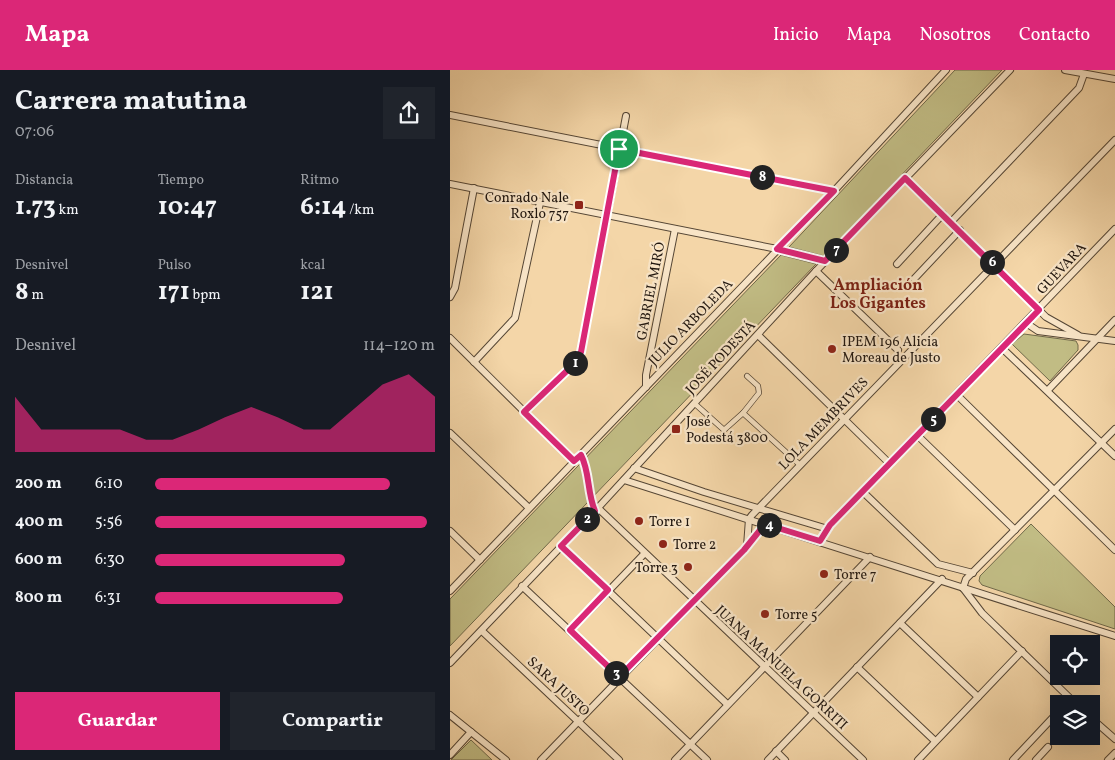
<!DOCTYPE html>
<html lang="es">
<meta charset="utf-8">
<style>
:root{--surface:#171b24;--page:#20242c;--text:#f1f3f6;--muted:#9ea1a6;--accent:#db2777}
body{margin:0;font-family:Vollkorn,serif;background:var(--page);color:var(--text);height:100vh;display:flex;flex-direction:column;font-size:19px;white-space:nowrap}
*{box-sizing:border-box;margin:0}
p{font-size:16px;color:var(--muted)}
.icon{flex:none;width:28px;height:28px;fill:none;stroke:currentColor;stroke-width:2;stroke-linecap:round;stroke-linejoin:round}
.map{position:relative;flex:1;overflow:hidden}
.side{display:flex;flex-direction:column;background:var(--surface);width:450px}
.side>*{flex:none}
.buttons{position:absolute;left:600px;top:565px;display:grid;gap:10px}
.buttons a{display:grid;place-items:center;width:50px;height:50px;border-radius:0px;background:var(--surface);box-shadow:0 5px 20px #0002;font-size:25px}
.pin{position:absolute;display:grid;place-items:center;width:42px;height:42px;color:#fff;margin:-21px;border:2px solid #fff;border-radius:50%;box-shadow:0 1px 5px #0007}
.km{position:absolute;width:25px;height:25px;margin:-12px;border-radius:50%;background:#222;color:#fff;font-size:14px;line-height:25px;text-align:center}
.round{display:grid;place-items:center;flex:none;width:52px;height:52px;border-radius:0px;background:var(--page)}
.headline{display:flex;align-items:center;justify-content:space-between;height:85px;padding:0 15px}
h1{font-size:28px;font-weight:700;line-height:38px}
.metrics{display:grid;grid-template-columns:repeat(3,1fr);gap:8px;height:85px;padding:5px 15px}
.metrics div{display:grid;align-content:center}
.metrics b{font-size:25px;font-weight:700}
.metrics small{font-size:14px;font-weight:400}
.metrics p{font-size:14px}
.chart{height:140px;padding:10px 15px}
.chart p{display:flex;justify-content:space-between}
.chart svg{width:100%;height:90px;margin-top:5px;fill:var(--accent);opacity:.7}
.primary-button{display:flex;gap:10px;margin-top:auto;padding:10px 15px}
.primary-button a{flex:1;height:58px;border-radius:0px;background:var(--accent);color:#fff;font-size:20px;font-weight:700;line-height:58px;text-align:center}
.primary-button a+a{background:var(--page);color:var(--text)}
ul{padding:0 15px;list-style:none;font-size:16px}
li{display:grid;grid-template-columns:80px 60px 1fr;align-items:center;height:38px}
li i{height:12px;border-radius:6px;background:var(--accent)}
header{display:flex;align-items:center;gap:30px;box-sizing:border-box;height:70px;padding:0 25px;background:var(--accent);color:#fff}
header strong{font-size:24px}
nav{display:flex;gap:28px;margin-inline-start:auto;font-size:18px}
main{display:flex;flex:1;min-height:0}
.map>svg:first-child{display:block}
.green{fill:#c1bc84;stroke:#70694a}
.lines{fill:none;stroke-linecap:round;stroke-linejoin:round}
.pedestrian-casing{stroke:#554635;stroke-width:6}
.minor-casing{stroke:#554635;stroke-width:8}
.pedestrian{stroke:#f8e4c6;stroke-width:4.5}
.minor{stroke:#f8e4c6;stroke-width:6}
.route-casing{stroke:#fff;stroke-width:10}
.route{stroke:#db2777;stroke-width:6}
.poi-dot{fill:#8f2418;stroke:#f8e4c6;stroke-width:2}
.labels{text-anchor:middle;stroke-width:4.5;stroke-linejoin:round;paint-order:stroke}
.poi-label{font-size:14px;fill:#20160f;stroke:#f8e4c6;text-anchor:start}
.street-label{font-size:14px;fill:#20160f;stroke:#f8e4c6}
.quarter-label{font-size:16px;font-weight:bold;fill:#7a1f14;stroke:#f8e4c6}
</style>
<header>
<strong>Mapa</strong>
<nav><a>Inicio</a><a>Mapa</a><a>Nosotros</a><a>Contacto</a></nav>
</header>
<main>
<section class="side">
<div class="headline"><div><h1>Carrera matutina</h1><p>07:06</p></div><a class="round"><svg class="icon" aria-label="share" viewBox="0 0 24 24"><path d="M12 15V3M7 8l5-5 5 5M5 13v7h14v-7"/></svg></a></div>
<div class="metrics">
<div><p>Distancia</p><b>1.73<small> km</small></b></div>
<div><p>Tiempo</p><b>10:47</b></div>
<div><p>Ritmo</p><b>6:14<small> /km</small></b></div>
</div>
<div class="metrics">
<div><p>Desnivel</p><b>8<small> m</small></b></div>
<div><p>Pulso</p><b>171<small> bpm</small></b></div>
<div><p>kcal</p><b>121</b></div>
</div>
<div class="chart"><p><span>Desnivel</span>114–120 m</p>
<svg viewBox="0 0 160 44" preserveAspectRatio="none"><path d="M0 44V17L10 33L20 33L30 33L40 33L50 38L60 38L70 33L80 27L90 22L100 27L110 33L120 33L130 22L140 11L150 6L160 17V44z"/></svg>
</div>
<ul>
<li><b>200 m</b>6:10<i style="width:84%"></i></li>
<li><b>400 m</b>5:56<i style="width:97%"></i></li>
<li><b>600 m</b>6:30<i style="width:68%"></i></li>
<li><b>800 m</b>6:31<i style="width:67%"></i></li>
</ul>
<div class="primary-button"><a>Guardar</a><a>Compartir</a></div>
</section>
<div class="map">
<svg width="665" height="690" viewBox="0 0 665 690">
<rect width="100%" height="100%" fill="#f4d6a8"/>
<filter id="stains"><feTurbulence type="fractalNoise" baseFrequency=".004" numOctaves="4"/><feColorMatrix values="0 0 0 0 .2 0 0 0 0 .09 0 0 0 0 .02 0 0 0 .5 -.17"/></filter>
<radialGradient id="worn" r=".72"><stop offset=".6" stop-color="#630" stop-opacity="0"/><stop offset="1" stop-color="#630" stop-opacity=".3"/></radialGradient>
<!-- green -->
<g class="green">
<polygon points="505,0 552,0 374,186 339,177"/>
<polygon points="331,185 366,194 0,576 0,529"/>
<polygon points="574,264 626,271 628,275 628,280 600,311 562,274"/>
<polygon points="581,454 665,537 665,559 532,515 529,511 530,506"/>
<polygon points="21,670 42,690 1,690"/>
</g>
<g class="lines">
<!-- pedestrian casing -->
<g class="pedestrian-casing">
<g id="pedestrian">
<polyline points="244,333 274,360 293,343 309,323 308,316 297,306"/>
<polyline points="293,343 350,395"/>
<path d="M 131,385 C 140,402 137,423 145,441"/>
</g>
</g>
<!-- minor casing -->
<g class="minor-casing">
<g id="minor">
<polyline points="615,0 665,9"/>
<polyline points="0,45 384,121"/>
<polyline points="455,108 596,247 628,265"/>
<polyline points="0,114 327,179 375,191"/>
<polyline points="501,152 629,18 634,4"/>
<polyline points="447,194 493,144"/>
<polyline points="366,201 448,280"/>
<polyline points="464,209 510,160"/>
<polyline points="0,227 5,218 24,118"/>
<polyline points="576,253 588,261 665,271"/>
<polyline points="308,265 440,394"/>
<polyline points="0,268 124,391"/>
<polyline points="552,278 665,386"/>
<polyline points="24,292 65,248 90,133"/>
<polyline points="196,317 196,305 225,159"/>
<polyline points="598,320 665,250"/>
<polyline points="507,325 665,480"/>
<polyline points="74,342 124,294 131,282 176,46"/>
<polyline points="0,363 79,438"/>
<polyline points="467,365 565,460"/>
<polyline points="184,398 254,422 378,459"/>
<polyline points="174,410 665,566"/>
<polyline points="413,422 488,494 523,503"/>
<polyline points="148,438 413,690"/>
<polyline points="0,461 30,490"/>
<polyline points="370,471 380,455 665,159"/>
<polyline points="111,476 277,634"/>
<polyline points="297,476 299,449 302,445 665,70"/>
<polyline points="72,516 257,690"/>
<polyline points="513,518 516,509 665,359"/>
<polyline points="513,518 532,543 626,634"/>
<polyline points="0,521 384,121 496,0"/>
<polyline points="450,553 528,627"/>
<polyline points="121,560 194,484"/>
<polyline points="32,561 169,690"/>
<polyline points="0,593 145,441 366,201 560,0"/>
<polyline points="407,597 485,671"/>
<polyline points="0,645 56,690"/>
<polyline points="641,648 665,669"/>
<polyline points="326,681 335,690"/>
<polyline points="0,685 21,662"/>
<polyline points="91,690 294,480 315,454"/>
<polyline points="225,690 420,487"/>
<polyline points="318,690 492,509"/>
<polyline points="468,690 572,581"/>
<polyline points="563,690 609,641"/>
<polyline points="586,690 598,677"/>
<polyline points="658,690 665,683"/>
</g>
</g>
<!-- pedestrian -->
<use href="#pedestrian" class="pedestrian"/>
<!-- minor -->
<use href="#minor" class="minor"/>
</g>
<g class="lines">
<!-- route casing -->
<g class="route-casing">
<path id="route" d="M 169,79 L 384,121 L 327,179 L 375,191 L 455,108 L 589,240 L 380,455 L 370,471 L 315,454 L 294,480 L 169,607 L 120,560 L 158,520 L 111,476 L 145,441 C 137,423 140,402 131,385 L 124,391 L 74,342 L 124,294 L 131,282 Z"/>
</g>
<!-- route -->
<use href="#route" class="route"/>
</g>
<!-- markers -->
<g class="poi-dot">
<rect x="124" y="130" width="10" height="10" rx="2.5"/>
<circle cx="382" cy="279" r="5"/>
<rect x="221" y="354" width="10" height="10" rx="2.5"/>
<circle cx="189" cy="451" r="5"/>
<circle cx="213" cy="474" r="5"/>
<circle cx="238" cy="497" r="5"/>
<circle cx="374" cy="504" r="5"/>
<circle cx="315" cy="544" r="5"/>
</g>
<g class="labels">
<!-- poi labels -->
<g class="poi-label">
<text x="119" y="132" text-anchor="end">Conrado Nale<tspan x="119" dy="16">Roxlo 757</tspan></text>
<text x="392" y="276">IPEM 196 Alicia<tspan x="392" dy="16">Moreau de Justo</tspan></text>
<text x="236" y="356">José<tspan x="236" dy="16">Podestá 3800</tspan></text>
<text x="199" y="456">Torre 1</text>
<text x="223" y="479">Torre 2</text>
<text x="228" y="502" text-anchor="end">Torre 3</text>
<text x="384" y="509">Torre 7</text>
<text x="325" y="549">Torre 5</text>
</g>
<!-- street labels -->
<g class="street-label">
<text transform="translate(611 198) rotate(-47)" y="5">GUEVARA</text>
<text transform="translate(200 221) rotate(-79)" y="5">GABRIEL MIRÓ</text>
<text transform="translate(240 252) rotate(-46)" y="5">JULIO ARBOLEDA</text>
<text transform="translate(270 287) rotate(-47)" y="5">JOSÉ PODESTÁ</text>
<text transform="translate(373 353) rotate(-46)" y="5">LOLA MEMBRIVES</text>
<text transform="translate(332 597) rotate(43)" y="5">JUANA MANUELA GORRITI</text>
<text transform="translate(109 616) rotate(43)" y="5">SARA JUSTO</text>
</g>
<!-- quarter labels -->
<g class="quarter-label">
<text x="428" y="220">Ampliación<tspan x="428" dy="18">Los Gigantes</tspan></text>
</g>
</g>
<rect width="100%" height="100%" filter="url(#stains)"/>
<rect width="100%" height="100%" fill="url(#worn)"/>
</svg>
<div class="buttons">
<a><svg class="icon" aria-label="locate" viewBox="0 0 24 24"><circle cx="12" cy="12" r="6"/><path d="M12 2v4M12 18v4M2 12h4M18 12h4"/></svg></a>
<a><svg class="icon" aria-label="layers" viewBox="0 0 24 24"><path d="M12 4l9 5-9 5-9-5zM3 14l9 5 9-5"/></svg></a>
</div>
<div class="pin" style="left:169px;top:79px;background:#1e9e55"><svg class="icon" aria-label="arrive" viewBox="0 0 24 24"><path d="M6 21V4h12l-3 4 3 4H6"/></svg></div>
<b class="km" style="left:125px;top:293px">1</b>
<b class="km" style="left:137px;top:449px">2</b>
<b class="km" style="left:166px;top:603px">3</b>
<b class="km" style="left:319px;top:455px">4</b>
<b class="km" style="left:483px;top:349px">5</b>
<b class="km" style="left:542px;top:192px">6</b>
<b class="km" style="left:386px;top:180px">7</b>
<b class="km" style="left:312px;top:107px">8</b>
</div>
</main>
